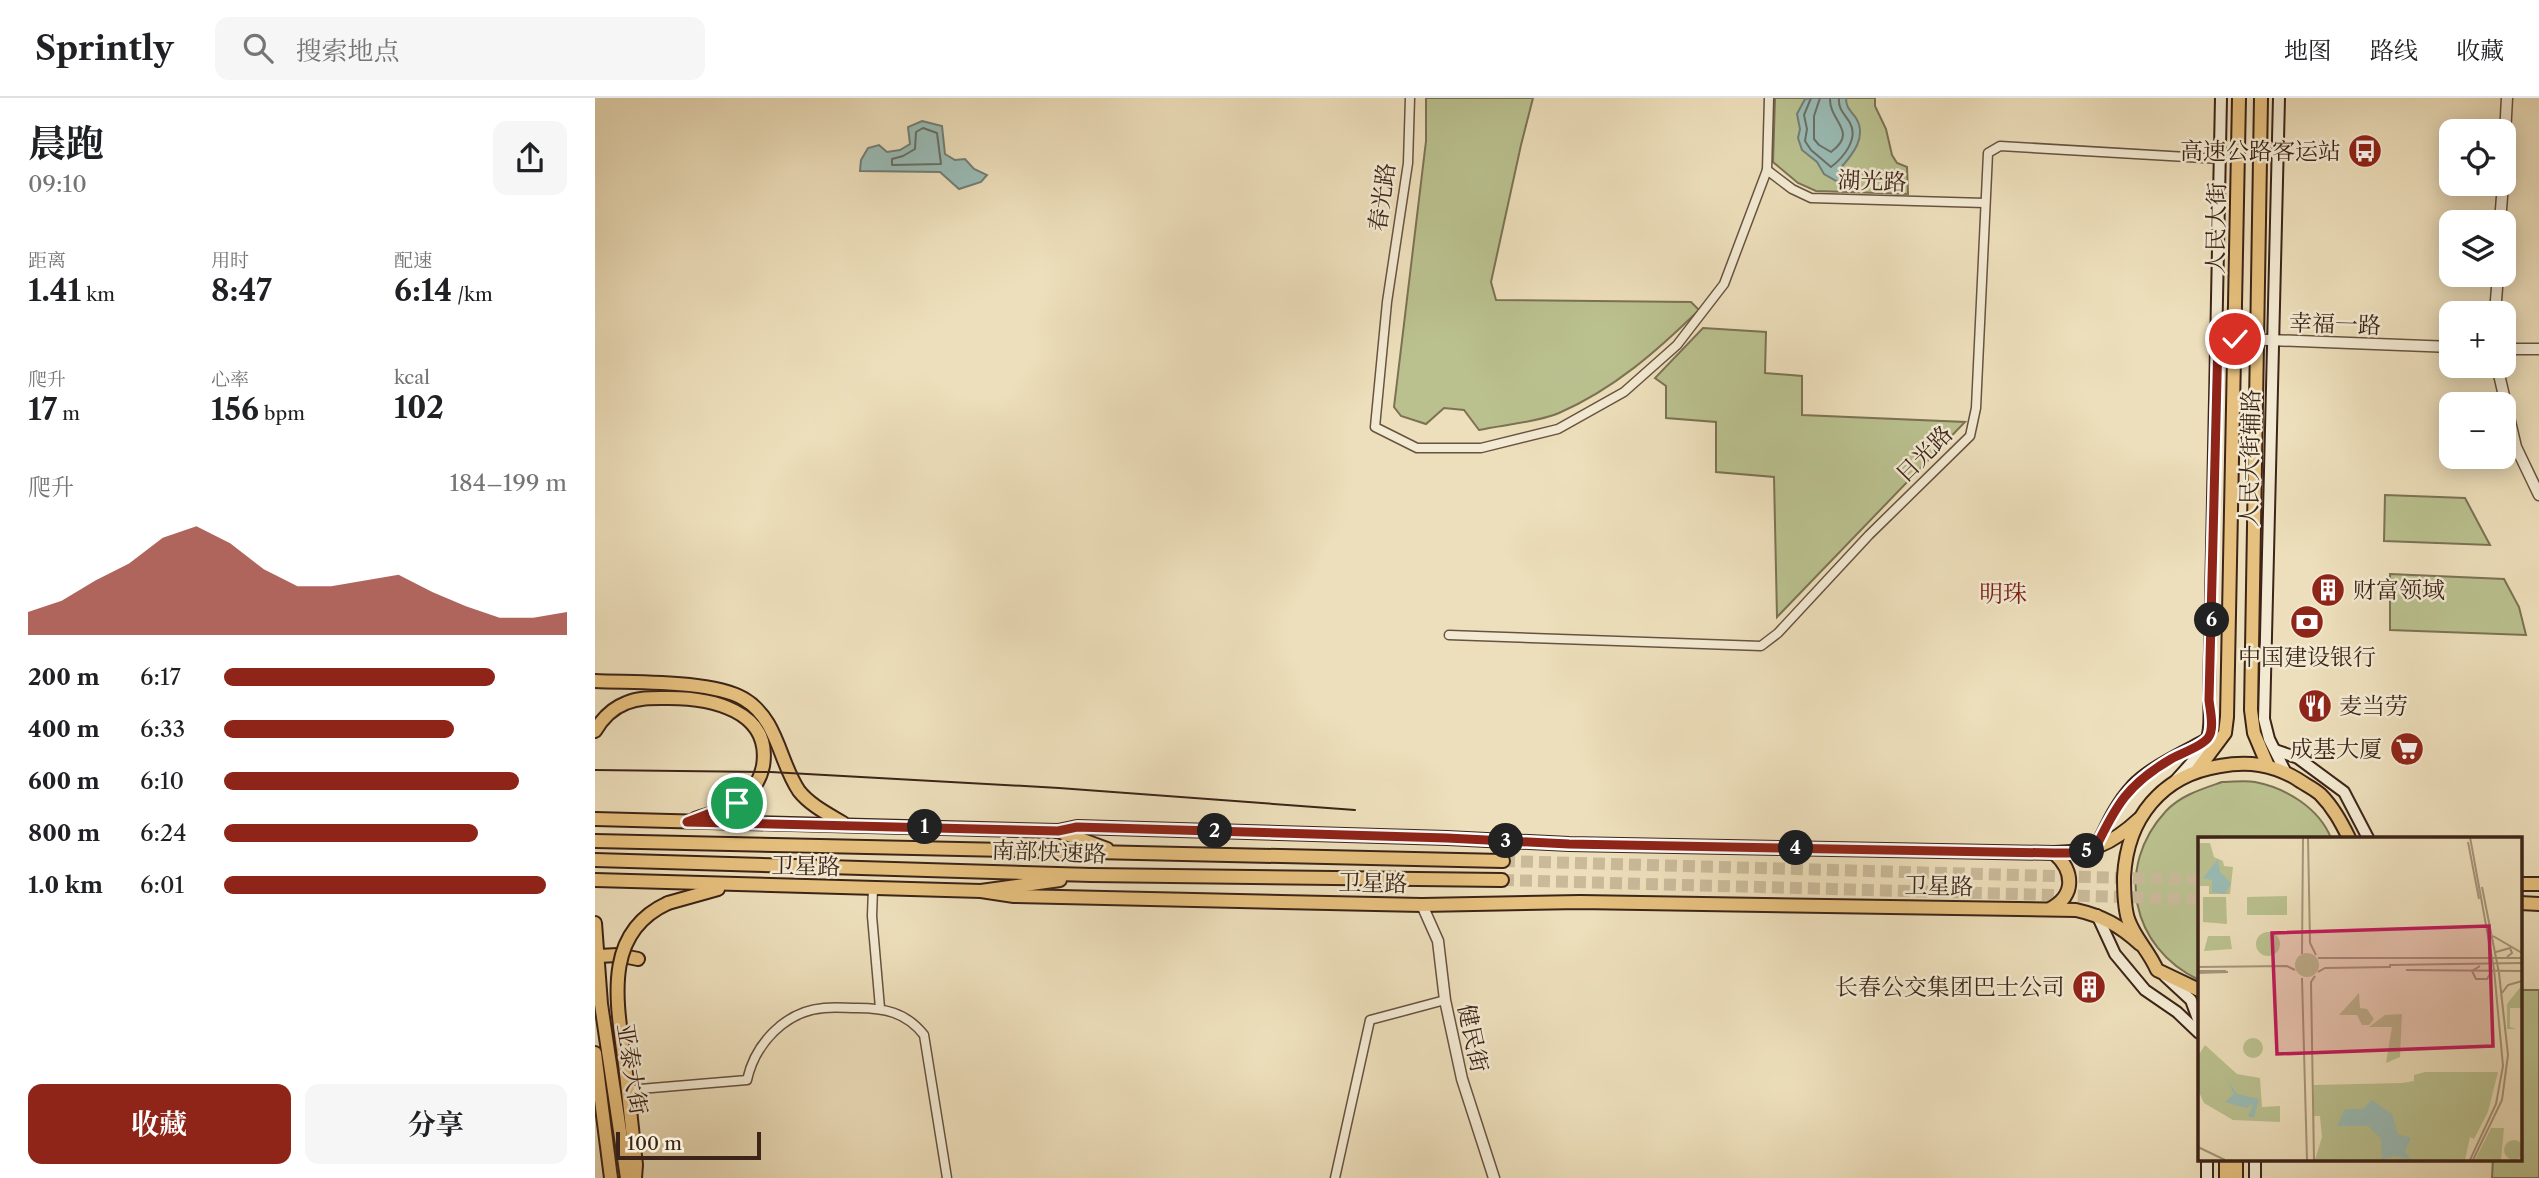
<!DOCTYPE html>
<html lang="zh">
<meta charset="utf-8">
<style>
:root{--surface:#fff;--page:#f6f6f6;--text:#202124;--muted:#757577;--line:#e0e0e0;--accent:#8f2418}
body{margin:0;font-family:"Libre Caslon Text","Noto Serif SC",serif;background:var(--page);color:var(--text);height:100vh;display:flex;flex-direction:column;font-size:26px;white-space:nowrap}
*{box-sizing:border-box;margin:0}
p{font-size:23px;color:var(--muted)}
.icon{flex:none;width:38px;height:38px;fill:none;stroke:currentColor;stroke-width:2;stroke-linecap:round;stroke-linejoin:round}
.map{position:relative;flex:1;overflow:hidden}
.sheet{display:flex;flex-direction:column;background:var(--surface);width:595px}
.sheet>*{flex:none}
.controls{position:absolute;left:1844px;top:21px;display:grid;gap:14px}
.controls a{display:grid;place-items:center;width:77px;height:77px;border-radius:14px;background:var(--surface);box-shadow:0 4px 18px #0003;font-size:35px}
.scale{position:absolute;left:21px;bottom:18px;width:145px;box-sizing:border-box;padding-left:7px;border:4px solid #3c2418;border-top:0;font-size:19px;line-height:24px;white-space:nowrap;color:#3c2418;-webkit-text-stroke:5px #f3ead3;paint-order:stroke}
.pin{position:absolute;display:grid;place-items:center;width:60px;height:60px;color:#fff;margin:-30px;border:4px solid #fff;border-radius:50%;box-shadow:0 2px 7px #0007}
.km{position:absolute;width:35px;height:35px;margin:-18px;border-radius:50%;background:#222;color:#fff;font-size:19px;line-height:35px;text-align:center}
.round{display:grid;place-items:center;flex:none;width:74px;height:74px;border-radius:14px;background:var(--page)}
.headline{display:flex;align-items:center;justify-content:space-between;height:119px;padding:0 28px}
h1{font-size:38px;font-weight:700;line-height:52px}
.metrics{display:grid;grid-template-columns:repeat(3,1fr);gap:10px;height:119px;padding:7px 28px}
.metrics div{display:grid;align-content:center}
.metrics b{font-size:30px;font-weight:700}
.metrics small{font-size:19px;font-weight:400}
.metrics p{font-size:19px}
.chart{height:196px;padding:14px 28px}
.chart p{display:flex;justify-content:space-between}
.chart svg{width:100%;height:126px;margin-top:7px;fill:var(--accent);opacity:.7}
.primary-button{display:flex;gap:14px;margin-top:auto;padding:14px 28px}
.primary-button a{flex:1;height:80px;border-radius:14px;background:var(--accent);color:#fff;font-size:28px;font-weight:700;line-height:80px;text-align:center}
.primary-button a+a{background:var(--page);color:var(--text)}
ul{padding:0 28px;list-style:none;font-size:23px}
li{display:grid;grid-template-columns:112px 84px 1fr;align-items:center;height:52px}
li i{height:18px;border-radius:9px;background:var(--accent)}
header{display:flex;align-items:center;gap:42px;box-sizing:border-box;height:98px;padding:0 35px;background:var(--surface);border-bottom:2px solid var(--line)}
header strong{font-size:33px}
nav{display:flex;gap:38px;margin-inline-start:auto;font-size:24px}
.search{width:490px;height:63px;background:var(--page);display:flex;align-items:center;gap:18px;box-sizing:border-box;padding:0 24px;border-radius:14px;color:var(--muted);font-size:26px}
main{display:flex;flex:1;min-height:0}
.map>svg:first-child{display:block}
.green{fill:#bac18f;stroke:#7b7254;stroke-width:2}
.water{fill:#9abcb6;stroke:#747f77;stroke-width:2}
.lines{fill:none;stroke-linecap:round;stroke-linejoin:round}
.shore{stroke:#6b7067;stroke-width:2}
.trunk-tunnel{stroke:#caba9a;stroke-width:12;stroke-dasharray:12 6;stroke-linecap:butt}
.minor-casing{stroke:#685341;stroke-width:11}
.tertiary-casing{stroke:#685341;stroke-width:13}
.secondary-casing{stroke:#3c2418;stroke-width:14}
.primary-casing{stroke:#3c2418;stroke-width:16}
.trunk-casing{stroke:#3c2418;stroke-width:16}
.minor{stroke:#f3ead3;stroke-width:8}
.tertiary{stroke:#f3ead3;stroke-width:10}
.secondary{stroke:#f3ead3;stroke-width:10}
.primary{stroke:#e6c07e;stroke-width:12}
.trunk{stroke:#e6c07e;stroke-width:12}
.tram{stroke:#3c2418;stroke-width:2}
.primary-bridge-casing{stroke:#3c2418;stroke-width:16;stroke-linecap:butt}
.primary-bridge{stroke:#e6c07e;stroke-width:12}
.route-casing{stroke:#fff;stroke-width:14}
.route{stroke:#8f2418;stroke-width:9}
.labels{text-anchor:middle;stroke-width:5;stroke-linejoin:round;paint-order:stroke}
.poi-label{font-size:23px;fill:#3c2418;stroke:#f3ead3;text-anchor:end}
.street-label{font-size:23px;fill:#3c2418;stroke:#f3ead3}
.neighbourhood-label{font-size:24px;fill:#7a1f14;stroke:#f3ead3}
.inset-road{fill:none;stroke:#a6947a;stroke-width:2}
.view{fill:#c2185b;fill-opacity:0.15;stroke:#c2185b;stroke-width:3.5}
.inset-edge{fill:none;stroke:#3c2418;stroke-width:3.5}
</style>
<header>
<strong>Sprintly</strong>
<div class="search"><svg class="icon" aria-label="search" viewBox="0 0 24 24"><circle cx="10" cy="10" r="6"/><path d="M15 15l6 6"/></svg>搜索地点</div>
<nav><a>地图</a><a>路线</a><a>收藏</a></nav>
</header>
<main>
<section class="sheet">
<div class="headline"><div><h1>晨跑</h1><p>09:10</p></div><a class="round"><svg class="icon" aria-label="share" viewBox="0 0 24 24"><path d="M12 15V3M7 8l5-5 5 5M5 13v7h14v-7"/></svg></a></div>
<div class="metrics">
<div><p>距离</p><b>1.41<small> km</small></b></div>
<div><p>用时</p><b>8:47</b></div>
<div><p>配速</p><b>6:14<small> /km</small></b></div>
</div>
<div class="metrics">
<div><p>爬升</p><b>17<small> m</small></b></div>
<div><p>心率</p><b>156<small> bpm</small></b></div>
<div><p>kcal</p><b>102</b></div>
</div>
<div class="chart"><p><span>爬升</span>184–199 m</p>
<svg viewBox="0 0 160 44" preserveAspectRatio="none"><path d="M0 44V36L10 32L20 25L30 19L40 10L50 6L60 12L70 21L80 27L90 27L100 25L110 23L120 29L130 34L140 38L150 38L160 36V44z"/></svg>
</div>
<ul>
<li><b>200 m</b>6:17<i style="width:79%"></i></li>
<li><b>400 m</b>6:33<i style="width:67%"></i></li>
<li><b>600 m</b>6:10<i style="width:86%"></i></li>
<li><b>800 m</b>6:24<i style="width:74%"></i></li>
<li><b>1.0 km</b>6:01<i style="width:94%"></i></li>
</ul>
<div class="primary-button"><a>收藏</a><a>分享</a></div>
</section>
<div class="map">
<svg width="1944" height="1080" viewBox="0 0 1944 1080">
<rect width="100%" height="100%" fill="#eddfbb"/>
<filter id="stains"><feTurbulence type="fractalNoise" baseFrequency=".00286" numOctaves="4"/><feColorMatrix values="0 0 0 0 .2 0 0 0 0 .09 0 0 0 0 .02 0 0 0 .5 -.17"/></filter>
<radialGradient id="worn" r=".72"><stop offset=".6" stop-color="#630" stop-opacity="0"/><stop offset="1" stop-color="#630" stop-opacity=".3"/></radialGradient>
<!-- green -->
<g class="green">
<path d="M 831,0 L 938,0 L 926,47 L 896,184 L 901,202 L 1096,204 L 1104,212 C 1062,253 1019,291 964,315 C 944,324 907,327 884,332 L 869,312 L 849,310 L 831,326 L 806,318 L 799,309 L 831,43 Z"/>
<polygon points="1180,0 1280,0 1280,8 1291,31 1297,57 1302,65 1312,69 1313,96 1221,93 1203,85 1178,64"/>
<polygon points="1108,230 1171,234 1170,275 1207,278 1207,317 1370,324 1182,519 1179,379 1121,374 1121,324 1071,320 1071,288 1060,280"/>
<polygon points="1790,397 1870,400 1895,447 1789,443"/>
<polygon points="1795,476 1909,481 1924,509 1931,537 1795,532"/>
<path d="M 1627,684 C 1638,684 1650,682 1660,684 C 1691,690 1724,710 1736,740 L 1604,740 L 1604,882 C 1536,850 1519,769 1571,713 C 1586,697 1607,691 1627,684 Z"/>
<polygon points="1925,892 1944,892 1944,1080 1897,1080 1898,1061 1925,1061"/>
</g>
<!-- water -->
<g class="water">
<path d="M 1217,0 L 1251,0 C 1251,10 1256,13 1261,20 C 1273,40 1256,58 1244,72 L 1248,79 L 1243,84 L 1229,76 L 1222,64 L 1207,52 L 1203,40 L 1205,31 L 1202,16 L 1210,1 Z"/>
<polygon points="327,23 347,28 350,56 360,62 370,61 379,71 392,77 386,84 364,91 345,74 265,73 266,62 273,50 284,47 292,54 305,52 315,46 313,29"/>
</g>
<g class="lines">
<!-- shore -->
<g class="shore">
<path d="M 1216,0 L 1209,17 L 1212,31 L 1210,43 L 1216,52 L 1236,69 C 1248,60 1264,41 1255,25 C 1250,16 1243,12 1244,0"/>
<path d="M 1225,0 L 1219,18 L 1219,41 L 1224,47 L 1236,54 C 1264,33 1234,24 1235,0"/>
<polygon points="328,30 342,35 346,66 297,67 297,61 308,58 320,51 321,34"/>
</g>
<!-- trunk-tunnel -->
<g class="trunk-tunnel">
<polyline points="908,763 1604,782"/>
<polyline points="907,782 1604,801"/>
</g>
<!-- minor casing -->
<g class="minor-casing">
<g id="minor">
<polyline points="815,0 813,65 792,204 780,329 822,350 886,350 963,331 1029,294 1082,247 1129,186 1172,72 1174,0"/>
<polyline points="1172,72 1197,91 1216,100 1390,105"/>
<polyline points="854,537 1166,548 1183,535 1274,437 1375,338 1381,310 1393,55 1405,48 1626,61"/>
<polyline points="278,790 277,818 285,910"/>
<path d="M 33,992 L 152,982 C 160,946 190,913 229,910 C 240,909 251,910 262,910 C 289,910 311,914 329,937 L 352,1080"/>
<polyline points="740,1080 775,922 850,902"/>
</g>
</g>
<!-- tertiary casing -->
<g class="tertiary-casing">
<g id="tertiary">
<polyline points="1909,55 1912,0"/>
<polyline points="1905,124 1908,86"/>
<polyline points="1900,215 1903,177"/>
<polyline points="1623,240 1857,249"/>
<polyline points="1909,251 1944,251"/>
<polyline points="1902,268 1921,349 1944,397"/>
<polyline points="827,807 843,843 850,902 867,981 899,1080"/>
</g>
</g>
<!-- secondary casing -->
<g class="secondary-casing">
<g id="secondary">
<polyline points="1684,0 1669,621 1674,641 1691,675"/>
<polyline points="1680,652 1703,660 1749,694 1773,740"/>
<path d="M 1581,682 C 1610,649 1617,648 1614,602 L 1626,0"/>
<path d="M 1500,751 C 1510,730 1520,706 1537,688 C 1553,670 1590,653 1612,641"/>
<polyline points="1502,817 1520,856 1550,892 1582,914 1604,935"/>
<polyline points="1570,878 1596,902 1604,924"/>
<polyline points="1612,1080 1612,1061"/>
<polyline points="1660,1080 1660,1061"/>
</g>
</g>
<!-- primary casing -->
<g class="primary-casing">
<g id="primary">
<polyline points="1666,0 1656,612 1659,635 1673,668"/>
<path d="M 0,583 C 40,585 117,582 149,601 C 183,621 184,664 204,693 C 215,707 233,716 248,725"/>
<path d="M 0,633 C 7,621 18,610 31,605 C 45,599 60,600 74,600 C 115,600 177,612 168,668 C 165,683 155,698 141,706 C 129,713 113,716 100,721"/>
<polyline points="1603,671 1630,635 1632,619 1644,0"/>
<path d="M 0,721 L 463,733 L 482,729 L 852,740 L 974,746 L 1459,755 C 1497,754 1516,747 1544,721"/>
<path d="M 0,782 L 386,793 L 419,798 L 827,807 L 985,804 L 1481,812 C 1508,818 1525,828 1545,846"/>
<polyline points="1925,786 1944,786"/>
<polyline points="73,805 123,791"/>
<polyline points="1925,805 1944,806"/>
<path d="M 1455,811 C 1481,797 1479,773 1459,755"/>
<polyline points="0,825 6,906 32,1080"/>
<polyline points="3,858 23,857 43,861"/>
<path d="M 1604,892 L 1562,872 C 1554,853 1540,841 1533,821 C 1529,808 1529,793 1529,779 C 1532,720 1567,677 1625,668 C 1653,663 1677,666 1702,681 C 1709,686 1718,690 1725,696 C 1738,709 1746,724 1754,740"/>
<polyline points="31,975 41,1067 40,1080"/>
<polyline points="1631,1080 1631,1061"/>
<polyline points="1641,1080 1641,1061"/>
</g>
</g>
<!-- trunk casing -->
<g class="trunk-casing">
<g id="trunk">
<polyline points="463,733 512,751"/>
<polyline points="0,743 908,763"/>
<polyline points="0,762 496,777 907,782"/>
<polyline points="386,793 465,782"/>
<polyline points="0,955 16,1080"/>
</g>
</g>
<!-- minor -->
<use href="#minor" class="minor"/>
<!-- tertiary -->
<use href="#tertiary" class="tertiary"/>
<!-- secondary -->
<use href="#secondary" class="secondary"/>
<!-- primary -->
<use href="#primary" class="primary"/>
<!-- trunk -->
<use href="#trunk" class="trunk"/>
<!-- tram -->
<polyline class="tram" points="0,672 176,674 464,690 760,712"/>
<!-- primary-bridge casing -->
<g class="primary-bridge-casing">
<path id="primary-bridge" d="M 31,975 C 24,913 3,837 73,805"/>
</g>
<!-- primary-bridge -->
<use href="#primary-bridge" class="primary-bridge"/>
</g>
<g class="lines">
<!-- route casing -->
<g class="route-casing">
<path id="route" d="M 142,705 L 92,724 L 463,733 L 482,729 L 852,740 L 974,746 L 1459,755 L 1484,755 L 1500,751 C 1521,707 1533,686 1576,661 C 1586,655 1606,649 1613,640 C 1620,631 1615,612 1614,602 L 1623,240 L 1640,241"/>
</g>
<!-- route -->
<use href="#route" class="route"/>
</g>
<!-- icons -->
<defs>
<g id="bus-disc" transform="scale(1.75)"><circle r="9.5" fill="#8f2418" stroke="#f3ead3"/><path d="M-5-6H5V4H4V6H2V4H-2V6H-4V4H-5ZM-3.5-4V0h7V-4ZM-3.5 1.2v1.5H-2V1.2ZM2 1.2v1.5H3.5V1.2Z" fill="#fff"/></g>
<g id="building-disc" transform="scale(1.75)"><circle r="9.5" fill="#8f2418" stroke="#f3ead3"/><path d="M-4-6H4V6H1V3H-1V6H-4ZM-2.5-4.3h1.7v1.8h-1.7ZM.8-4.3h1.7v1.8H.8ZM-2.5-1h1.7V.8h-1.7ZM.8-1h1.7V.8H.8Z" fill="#fff"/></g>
<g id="bank-disc" transform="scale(1.75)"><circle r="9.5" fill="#8f2418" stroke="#f3ead3"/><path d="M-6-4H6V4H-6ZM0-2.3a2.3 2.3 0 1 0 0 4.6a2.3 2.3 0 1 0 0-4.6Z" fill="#fff"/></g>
<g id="restaurant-disc" transform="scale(1.75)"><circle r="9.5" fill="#8f2418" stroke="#f3ead3"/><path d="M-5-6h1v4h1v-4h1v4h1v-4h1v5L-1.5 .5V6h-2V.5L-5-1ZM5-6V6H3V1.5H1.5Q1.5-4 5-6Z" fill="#fff"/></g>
<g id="supermarket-disc" transform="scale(1.75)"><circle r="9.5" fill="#8f2418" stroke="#f3ead3"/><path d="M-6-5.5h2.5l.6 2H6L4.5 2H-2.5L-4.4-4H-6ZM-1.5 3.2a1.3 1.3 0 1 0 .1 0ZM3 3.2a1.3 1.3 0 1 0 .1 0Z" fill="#fff"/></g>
</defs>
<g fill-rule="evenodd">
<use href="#bus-disc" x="1770" y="53"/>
<use href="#building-disc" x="1733" y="492"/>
<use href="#bank-disc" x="1712" y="524"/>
<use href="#restaurant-disc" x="1720" y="608"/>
<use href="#supermarket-disc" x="1812" y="651"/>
<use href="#building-disc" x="1494" y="889"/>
</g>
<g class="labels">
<!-- poi labels -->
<g class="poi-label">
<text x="1746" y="61">高速公路客运站</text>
<text x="1758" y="500" text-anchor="start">财富领域</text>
<text x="1712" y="567" text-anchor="middle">中国建设银行</text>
<text x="1744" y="616" text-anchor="start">麦当劳</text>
<text x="1787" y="659">成基大厦</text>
<text x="1470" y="897">长春公交集团巴士公司</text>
</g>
<!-- street labels -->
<g class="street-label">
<text transform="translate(1277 83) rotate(2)" y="8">湖光路</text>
<text transform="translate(787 99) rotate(-82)" y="8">春光路</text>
<text transform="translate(1621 130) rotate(-89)" y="8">人民大街</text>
<text transform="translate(1740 226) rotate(2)" y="8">幸福一路</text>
<text transform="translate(1329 356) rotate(-45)" y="8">日光路</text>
<text transform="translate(1655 360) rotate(-89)" y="8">人民大街辅路</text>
<text transform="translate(454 754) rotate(2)" y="8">南部快速路</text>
<text transform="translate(211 768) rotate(1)" y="8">卫星路</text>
<text transform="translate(778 785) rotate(1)" y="8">卫星路</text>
<text transform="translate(1344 788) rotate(1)" y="8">卫星路</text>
<text transform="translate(878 940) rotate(78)" y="8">健民街</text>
<text transform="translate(37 971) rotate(81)" y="8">亚泰大街</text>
</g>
<!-- neighbourhood labels -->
<g class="neighbourhood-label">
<text x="1408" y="504">明珠</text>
</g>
</g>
<!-- overview -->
<g transform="translate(1603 739)">
<rect width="324" height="324" fill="#eddfbb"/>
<path d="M 0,6 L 12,6 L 16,20 L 25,24 L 26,29 L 35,30 L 32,57 L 11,57 L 11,49 L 2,49 ZM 89,59 L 89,78 L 49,78 L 49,60 ZM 5,60 L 28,60 L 29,87 L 5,85 ZM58 107a12 12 0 1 1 24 0a12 12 0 1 1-24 0ZM 10,99 L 32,99 L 34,112 L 6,114 ZM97 128a12 12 0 1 1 24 0a12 12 0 1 1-24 0ZM 324,148 L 324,171 L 312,171 L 312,190 L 318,192 L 309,192 L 309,167 ZM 161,156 L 162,171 L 169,172 L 176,182 L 171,188 L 164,188 L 159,178 L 141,178 ZM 204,177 L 202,220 L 188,226 L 194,190 L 171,190 L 187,178 ZM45 211a10 10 0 1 1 20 0a10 10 0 1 1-20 0ZM 7,208 L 39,237 L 62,241 L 64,270 L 82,269 L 82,285 L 35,283 L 6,266 L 0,253 L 0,219 ZM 227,235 L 300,235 L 290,275 L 276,302 L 272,300 L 267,323 L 117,323 L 124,300 L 122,279 L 116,279 L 116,248 L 204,246 L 216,244 L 216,238 ZM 293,291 L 306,291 L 303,323 L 277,323 ZM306 313a10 10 0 1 1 20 0a10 10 0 1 1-20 0Z" fill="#bac18f"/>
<path d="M 20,22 L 22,35 L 33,46 L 27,57 L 14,55 L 14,43 L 5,41 ZM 29,243 L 39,257 L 61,262 L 56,281 L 50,279 L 55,267 L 48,271 L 27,265 L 36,257 ZM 174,263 L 194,277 L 200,297 L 213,301 L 207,314 L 213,323 L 196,319 L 184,323 L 183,302 L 170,289 L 139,289 L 147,272 L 165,272 Z" fill="#9abcb6"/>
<path class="inset-road" d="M 110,0 L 112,106 L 118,118M 0,1 L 28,0M 270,5 L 281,62M 295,99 L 324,116M 298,115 L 312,111 L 314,116 L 309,120M 104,117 L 105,0M 120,121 L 324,121M 191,128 L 324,126M 282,129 L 274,134 L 278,142 L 289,142 L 294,134M 0,130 L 89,129 L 97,133M 208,133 L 324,134M 0,134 L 28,134M 120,135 L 127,131 L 193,130M 0,136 L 30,135M 104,141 L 109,323M 304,156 L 310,148 L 324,144M 0,310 L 27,323M 116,323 L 113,145 L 117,139M 272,323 L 298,267 L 305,229 L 296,132 L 272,0M 275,323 L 304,263 L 310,218 L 301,136 L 284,50"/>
<path class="view" d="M 291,89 L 295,209 L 79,217 L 74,96 Z"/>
<rect width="324" height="324" class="inset-edge"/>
</g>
<rect width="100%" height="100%" filter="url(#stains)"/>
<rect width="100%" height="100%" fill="url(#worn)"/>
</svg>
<div class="controls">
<a><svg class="icon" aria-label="locate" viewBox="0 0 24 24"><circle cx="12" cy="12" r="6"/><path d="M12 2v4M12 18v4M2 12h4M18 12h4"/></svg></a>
<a><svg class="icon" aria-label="layers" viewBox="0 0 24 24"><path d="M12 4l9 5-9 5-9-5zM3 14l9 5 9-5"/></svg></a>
<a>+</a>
<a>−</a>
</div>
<div class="scale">100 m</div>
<div class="pin" style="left:142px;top:705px;background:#1e9e55"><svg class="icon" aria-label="arrive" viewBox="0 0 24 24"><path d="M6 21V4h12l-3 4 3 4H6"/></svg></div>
<div class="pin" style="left:1640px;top:241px;background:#d93025"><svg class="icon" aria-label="check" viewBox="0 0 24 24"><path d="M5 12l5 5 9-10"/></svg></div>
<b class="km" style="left:330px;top:729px">1</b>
<b class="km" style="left:620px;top:733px">2</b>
<b class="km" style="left:911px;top:743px">3</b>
<b class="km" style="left:1201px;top:750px">4</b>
<b class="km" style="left:1492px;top:753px">5</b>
<b class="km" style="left:1617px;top:522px">6</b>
</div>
</main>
